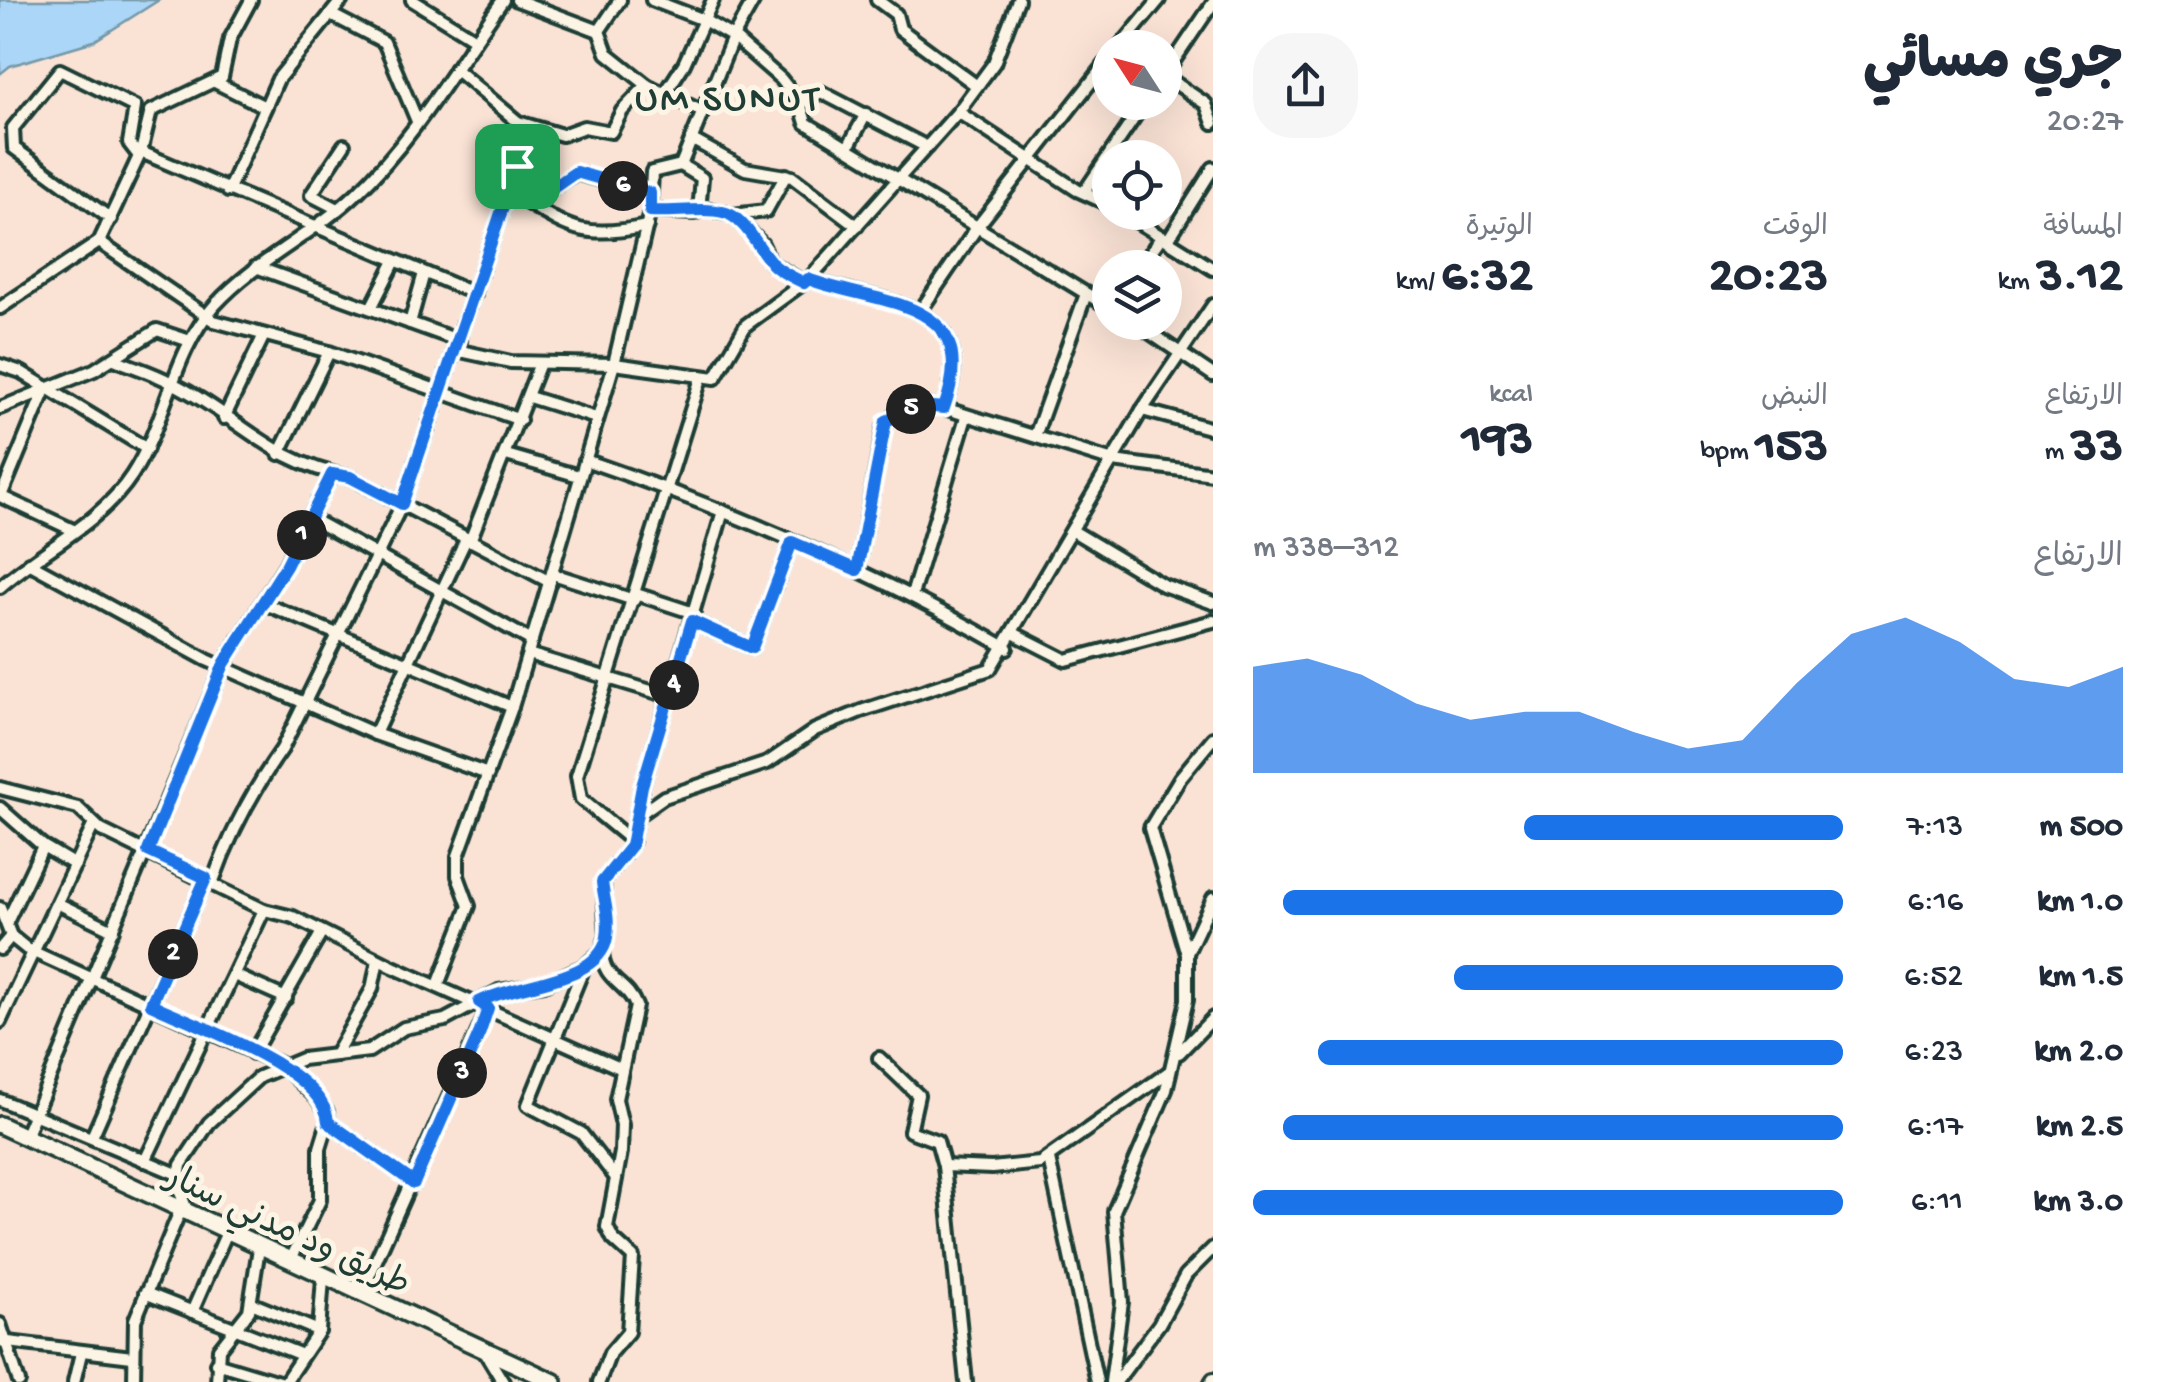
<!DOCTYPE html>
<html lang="ar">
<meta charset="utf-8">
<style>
:root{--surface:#fff;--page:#f6f6f7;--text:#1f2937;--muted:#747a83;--accent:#1a73e8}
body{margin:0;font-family:"Gochi Hand","Playpen Sans Arabic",sans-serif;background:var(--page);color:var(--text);direction:rtl;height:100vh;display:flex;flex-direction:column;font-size:38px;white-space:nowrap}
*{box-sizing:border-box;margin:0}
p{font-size:32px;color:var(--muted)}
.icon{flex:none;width:55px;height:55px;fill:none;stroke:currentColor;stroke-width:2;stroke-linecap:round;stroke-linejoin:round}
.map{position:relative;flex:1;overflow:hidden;direction:ltr}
.sheet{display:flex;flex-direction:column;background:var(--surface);width:950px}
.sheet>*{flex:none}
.needle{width:65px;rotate:306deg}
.controls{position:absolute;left:1092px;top:30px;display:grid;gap:20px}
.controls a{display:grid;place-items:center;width:90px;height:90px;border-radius:50%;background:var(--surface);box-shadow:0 10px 40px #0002;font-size:50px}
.pin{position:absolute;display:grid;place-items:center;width:85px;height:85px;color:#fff;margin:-42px;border-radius:20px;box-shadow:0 5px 15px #0006}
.km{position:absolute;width:50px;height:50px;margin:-25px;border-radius:50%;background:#222;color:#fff;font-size:28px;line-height:50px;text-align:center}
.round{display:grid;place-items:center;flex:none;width:105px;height:105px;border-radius:40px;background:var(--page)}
.head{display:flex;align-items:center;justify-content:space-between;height:170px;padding:0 40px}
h1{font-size:55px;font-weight:800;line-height:75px}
.metrics{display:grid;grid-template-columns:repeat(3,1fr);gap:15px;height:170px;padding:10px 40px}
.metrics div{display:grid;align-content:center}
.metrics b{font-size:50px;font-weight:800}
.metrics small{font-size:28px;font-weight:400}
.metrics p{font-size:28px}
.chart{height:280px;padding:20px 40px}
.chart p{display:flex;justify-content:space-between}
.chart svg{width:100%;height:180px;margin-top:10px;fill:var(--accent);opacity:.7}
ul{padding:0 40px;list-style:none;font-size:32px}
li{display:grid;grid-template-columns:160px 120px 1fr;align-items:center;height:75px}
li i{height:25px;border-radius:12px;background:var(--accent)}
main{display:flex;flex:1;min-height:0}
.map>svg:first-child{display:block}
.water{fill:#acd6f7;stroke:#7499a9;stroke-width:2.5}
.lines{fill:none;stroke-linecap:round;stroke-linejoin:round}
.minor-casing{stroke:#1f3d34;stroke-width:18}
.highway-casing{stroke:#1f3d34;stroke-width:22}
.minor{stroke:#fcf5e5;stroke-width:10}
.highway{stroke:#fcf5e5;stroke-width:15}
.route-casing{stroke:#fff;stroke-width:20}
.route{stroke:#1a73e8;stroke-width:12}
.labels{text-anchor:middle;stroke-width:10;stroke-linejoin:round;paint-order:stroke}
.street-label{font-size:35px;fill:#1f3d34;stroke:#fcf5e5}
.quarter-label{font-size:40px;letter-spacing:2.5px;fill:#1f3d34;stroke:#fcf5e5}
</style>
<main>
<section class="sheet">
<div class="head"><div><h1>جري مسائي</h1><p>20:27</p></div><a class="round"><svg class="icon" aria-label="share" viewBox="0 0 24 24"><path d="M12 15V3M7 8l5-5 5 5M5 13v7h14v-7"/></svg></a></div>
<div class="metrics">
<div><p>المسافة</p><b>3.12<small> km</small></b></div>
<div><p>الوقت</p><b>20:23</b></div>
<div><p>الوتيرة</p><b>6:32<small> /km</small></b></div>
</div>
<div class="metrics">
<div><p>الارتفاع</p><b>33<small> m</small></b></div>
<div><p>النبض</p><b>153<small> bpm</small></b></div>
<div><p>kcal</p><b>193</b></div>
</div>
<div class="chart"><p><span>الارتفاع</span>312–338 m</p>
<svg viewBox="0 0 160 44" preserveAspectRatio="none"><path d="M0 44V18L10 16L20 20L30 27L40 31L50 29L60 29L70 34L80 38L90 36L100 22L110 10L120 6L130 12L140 21L150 23L160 18V44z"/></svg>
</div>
<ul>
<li><b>500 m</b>7:13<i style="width:54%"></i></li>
<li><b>1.0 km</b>6:16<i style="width:95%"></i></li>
<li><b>1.5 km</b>6:52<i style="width:66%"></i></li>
<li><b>2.0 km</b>6:23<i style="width:89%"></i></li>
<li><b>2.5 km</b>6:17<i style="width:95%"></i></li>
<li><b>3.0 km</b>6:11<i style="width:100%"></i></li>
</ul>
</section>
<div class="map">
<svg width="1213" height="1382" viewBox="0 0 1213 1382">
<rect width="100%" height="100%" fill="#fae3d5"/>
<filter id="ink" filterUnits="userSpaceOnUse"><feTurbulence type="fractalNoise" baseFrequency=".01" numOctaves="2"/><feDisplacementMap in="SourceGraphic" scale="20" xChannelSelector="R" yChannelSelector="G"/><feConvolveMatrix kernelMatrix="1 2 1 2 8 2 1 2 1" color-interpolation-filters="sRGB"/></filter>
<g filter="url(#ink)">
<!-- water -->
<polygon class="water" points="0,0 159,0 94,41 10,66 0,74"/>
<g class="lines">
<!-- minor casing -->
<g class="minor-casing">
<g id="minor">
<polyline points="412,0 475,39"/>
<polyline points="517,0 599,31"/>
<polyline points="652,0 704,20 733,37 781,79 800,103 806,123 1110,308"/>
<polyline points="877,0 896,14 900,29 977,86"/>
<polyline points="332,15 384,42 417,121"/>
<polyline points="1119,48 1159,0"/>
<polyline points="455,69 518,122 562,135 584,127 611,132 622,111 647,85 607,53 599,31 620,0"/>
<polyline points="1165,74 1213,3"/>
<polyline points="1165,76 1206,104 1213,123"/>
<polyline points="215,82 265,107"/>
<polyline points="647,85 703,112"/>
<polyline points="664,95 684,64 713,0"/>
<polyline points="800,103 821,92 927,147"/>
<polyline points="958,112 1077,190 1110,205"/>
<polyline points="691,139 745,169 792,177 857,226"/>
<polyline points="848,147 866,114"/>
<polyline points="141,152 475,294"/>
<polyline points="681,165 733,37 754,0"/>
<polyline points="517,166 553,188 576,173 650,193"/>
<polyline points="228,191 278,79 342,0"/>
<path d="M 509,192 C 567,226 578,241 647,226"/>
<polyline points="1084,192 1145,102"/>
<polyline points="338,209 311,195 344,145"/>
<polyline points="650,211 694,213 705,208 733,215 766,211 786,175"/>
<polyline points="1122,212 1213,269"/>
<polyline points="733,215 762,244 771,263 804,283"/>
<polyline points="111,219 14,148 13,128 60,70 135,107 129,143 139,156"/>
<polyline points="1168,240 1213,168"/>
<polyline points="99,242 214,321 329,352 520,420"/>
<polyline points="1141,266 1162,236"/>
<polyline points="256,267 460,341"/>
<path d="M 809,279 C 880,305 985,298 944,408"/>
<polyline points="0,308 99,242 141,152 151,111 222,77 230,39 251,0"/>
<polyline points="371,308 395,261"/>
<polyline points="921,310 978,226 1110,58"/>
<polyline points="1134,322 1213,375"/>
<polyline points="410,323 424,273"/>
<polyline points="456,350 511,362 614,364 715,378 746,325 809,279 958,112 994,63 1018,0"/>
<path d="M 114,359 C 133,367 154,373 172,383 C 239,416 269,462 350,477 L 550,582"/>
<polyline points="0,365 21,372 147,449"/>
<polyline points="529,397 596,418"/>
<polyline points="0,408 94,370 157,330 190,341"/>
<polyline points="1142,410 1213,429"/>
<polyline points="224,418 264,335"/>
<polyline points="1035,436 1086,294"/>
<polyline points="279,454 329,352"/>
<polyline points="506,455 579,476"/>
<path d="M 585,460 C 730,510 873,571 1007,648"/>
<polyline points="0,496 73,530"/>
<polyline points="1,496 44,392"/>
<polyline points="310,518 532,641"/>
<polyline points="1073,531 1163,585 1213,603"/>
<polyline points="470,541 540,363"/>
<polyline points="29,563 207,660 375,734 488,774"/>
<path d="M 857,570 L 884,427 C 895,408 924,404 944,408 L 1113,461 L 1213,474"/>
<polyline points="553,574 634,600"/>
<path d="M 0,587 C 42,550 101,523 132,475 C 167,421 172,353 215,305 C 256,260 313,235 357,193 C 415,138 457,64 503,0"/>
<polyline points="636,594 694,613"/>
<polyline points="912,595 966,417"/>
<polyline points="263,603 512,707"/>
<polyline points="692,621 752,648 792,542"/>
<polyline points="1015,634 1066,660 1213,621"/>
<polyline points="528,654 671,697"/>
<polyline points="375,734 466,539"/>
<polyline points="0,788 78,808 101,830 264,910 293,917 393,967 622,1069"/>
<polyline points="0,808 43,846 75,865"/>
<polyline points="637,816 664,797 767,763 815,730 861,711 990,669 1142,410 1213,305"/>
<polyline points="632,841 581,799 577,776 701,378"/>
<path d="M 213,881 C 230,833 253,790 282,749 L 402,504 L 517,166 L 518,122"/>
<polyline points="57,903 113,930"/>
<polyline points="0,908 11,936 27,949 282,1065 317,1098 327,1112 328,1122 320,1148 320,1200 290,1261"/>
<polyline points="7,922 43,846"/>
<polyline points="0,949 11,936"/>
<polyline points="1187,953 1213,898"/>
<polyline points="584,967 528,1105 581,1133 616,1178"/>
<polyline points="234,975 286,998"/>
<polyline points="438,985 469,906 458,876 458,856 512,707 614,364 650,211 652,172 681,165 702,178 699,211"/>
<polyline points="0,1022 93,826"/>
<polyline points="253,1053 322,932"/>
<polyline points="1179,1053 1213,1018"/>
<polyline points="335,1055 372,989 378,960"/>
<polyline points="879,1058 918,1095 910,1131 937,1141 944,1166 966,1382"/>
<polyline points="0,1100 177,1174"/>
<polyline points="328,1122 414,1183"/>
<polyline points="25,1137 224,664 285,566 332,474"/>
<polyline points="92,1137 206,878"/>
<polyline points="1049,1159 1097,1382"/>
<polyline points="145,1161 264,910"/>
<polyline points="944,1166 992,1168 1040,1163 1170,1071"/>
<polyline points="189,1215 178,1187 181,1165 209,1123 259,1077 302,1059 369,1051 404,1028 445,1020 499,991 544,984 585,966 602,951 607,935 603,881 631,846 642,787 723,511"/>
<polyline points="145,1293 302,1355"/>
<polyline points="361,1294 489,1007"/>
<polyline points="251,1303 319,1331"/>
<polyline points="192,1312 227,1232"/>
<polyline points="0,1324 19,1382"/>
<polyline points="0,1341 132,1357"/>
<polyline points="486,1354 503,1382"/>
<polyline points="216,1363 279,1382"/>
<polyline points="74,1382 81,1353"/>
<polyline points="134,1382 135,1320 180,1211"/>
<polyline points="217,1382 219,1349 249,1311 259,1248"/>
<polyline points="285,1382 319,1331 323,1278"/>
<path d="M 599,1382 L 610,1353 L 628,1332 L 633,1257 L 613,1239 L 607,1227 L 621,1152 L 622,1125 L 616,1099 L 636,1006 C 628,983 602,981 602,951"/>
<polyline points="1111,1382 1122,1302 1114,1211 1166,1090 1187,1000 1187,954 1150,828 1180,778 1213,738"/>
<polyline points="1116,1382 1159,1324 1186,1275 1213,1248"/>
<polyline points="1211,1382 1213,1379"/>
</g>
</g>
<!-- highway casing -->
<g class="highway-casing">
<polyline id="highway" points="0,1125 554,1382"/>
</g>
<!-- minor -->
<use href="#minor" class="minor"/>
<!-- highway -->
<use href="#highway" class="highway"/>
</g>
</g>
<g class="lines" filter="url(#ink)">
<!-- route casing -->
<g class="route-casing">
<path id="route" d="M 517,166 L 553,188 L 576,172 L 650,193 L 650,211 C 672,213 713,206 729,214 C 746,222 758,247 770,261 C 777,271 793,277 804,283 L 808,279 C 880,306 984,297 944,408 L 921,406 L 886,421 L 857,570 L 792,542 L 752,648 L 692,621 L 642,786 L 631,846 L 602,882 C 604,900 610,917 607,937 C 600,983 513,983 479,1002 L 488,1008 L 480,1032 L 414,1183 L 328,1122 C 325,1069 194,1025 151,1004 L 206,878 L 148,851 L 224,664 L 286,566 L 332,474 L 350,477 L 402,504 Z"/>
</g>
<!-- route -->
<use href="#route" class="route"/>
</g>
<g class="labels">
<!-- street labels -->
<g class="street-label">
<text transform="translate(289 1228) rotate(25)" y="12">طريق ود مدني سنار</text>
</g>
<!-- quarter labels -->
<g class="quarter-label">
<text x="728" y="109">UM SUNUT</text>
</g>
</g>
</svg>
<div class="controls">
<a><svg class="needle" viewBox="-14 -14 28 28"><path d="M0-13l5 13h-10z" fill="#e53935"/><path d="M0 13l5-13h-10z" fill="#747a83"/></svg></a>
<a><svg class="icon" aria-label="locate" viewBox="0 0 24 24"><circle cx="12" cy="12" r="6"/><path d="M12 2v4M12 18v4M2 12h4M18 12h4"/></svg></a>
<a><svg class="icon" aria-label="layers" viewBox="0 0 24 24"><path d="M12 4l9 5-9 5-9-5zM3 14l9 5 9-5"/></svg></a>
</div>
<div class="pin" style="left:517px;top:166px;background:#1e9e55"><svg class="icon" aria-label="arrive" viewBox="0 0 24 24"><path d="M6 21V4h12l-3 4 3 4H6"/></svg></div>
<b class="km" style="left:302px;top:535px">1</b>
<b class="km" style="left:173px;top:954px">2</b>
<b class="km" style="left:462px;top:1073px">3</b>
<b class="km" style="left:674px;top:685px">4</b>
<b class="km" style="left:911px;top:409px">5</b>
<b class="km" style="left:623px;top:186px">6</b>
</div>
</main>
